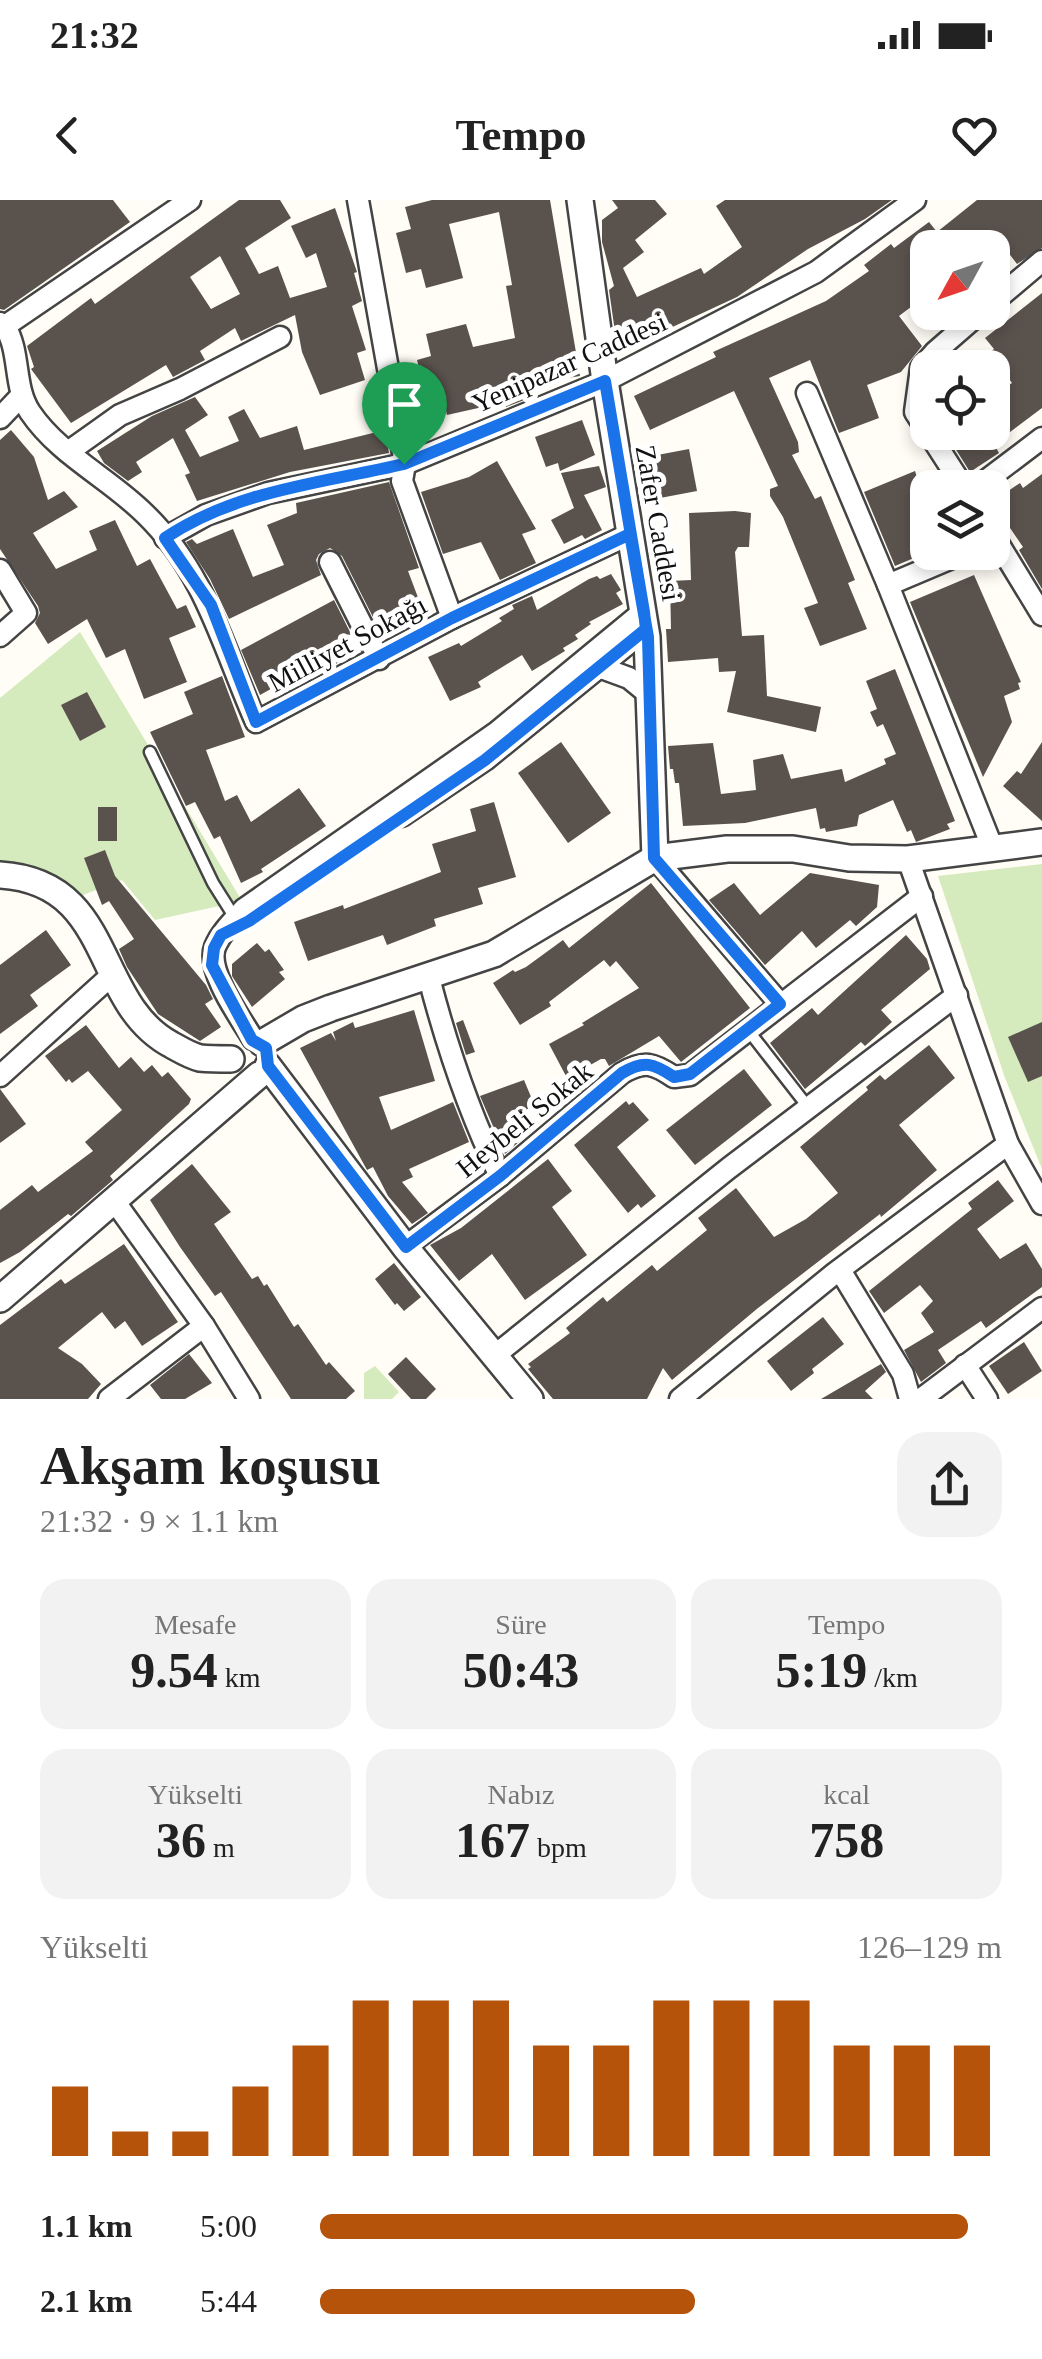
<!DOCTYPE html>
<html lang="tr">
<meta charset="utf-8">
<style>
:root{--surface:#fff;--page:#f2f2f2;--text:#222;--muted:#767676;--accent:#b45309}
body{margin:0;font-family:Georgia,serif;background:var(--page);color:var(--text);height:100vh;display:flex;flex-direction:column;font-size:38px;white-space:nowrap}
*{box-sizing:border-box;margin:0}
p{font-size:32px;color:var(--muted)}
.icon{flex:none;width:55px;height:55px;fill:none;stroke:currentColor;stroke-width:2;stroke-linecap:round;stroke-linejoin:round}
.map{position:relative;height:1199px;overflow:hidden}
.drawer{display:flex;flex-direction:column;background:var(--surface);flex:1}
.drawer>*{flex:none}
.needle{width:65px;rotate:230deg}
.tools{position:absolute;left:910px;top:30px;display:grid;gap:20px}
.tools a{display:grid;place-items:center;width:100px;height:100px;border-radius:20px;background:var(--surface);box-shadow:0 5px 15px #0003;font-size:50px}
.pin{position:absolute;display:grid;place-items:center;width:85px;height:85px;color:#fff;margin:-102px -42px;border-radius:50% 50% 50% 0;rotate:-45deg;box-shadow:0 0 10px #0007}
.pin .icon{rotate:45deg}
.round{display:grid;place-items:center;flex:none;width:105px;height:105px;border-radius:30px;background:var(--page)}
.head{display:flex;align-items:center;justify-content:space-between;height:170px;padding:0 40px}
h1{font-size:55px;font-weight:700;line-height:75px}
.stats{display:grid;grid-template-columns:repeat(3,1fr);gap:15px;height:170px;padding:10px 40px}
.stats div{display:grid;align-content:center;border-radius:25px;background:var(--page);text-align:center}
.stats b{font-size:50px;font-weight:700}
.stats small{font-size:28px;font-weight:400}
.stats p{font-size:28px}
.chart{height:280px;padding:20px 40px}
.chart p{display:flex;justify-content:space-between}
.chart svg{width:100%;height:180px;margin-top:10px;stroke:var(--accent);stroke-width:6}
ul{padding:0 40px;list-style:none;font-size:32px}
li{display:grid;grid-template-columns:160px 120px 1fr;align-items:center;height:75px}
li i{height:25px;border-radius:12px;background:var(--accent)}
.status{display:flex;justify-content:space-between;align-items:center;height:70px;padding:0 50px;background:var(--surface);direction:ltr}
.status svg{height:28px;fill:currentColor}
header{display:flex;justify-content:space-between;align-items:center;height:130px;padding:0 40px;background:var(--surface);font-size:45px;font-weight:700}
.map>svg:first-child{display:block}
.green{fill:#d5ebbd}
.building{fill:#5a524d;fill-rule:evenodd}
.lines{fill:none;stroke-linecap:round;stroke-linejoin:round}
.service-casing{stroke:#444;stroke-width:15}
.minor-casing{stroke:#444;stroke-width:25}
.tertiary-casing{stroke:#444;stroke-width:30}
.service{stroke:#fff;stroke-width:10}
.minor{stroke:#fff;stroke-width:20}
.tertiary{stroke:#fff;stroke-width:25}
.route-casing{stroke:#fff;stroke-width:20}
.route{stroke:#1a73e8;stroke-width:12}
.labels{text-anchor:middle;stroke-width:10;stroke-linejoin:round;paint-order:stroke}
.street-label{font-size:28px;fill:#111;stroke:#fff}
</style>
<div class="status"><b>21:32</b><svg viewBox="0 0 49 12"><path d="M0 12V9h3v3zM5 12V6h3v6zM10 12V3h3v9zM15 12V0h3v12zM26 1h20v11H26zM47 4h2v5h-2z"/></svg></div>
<header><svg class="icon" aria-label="back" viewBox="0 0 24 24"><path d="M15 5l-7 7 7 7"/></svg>Tempo<svg class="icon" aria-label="heart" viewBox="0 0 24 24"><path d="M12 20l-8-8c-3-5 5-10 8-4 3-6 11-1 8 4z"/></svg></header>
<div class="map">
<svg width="1042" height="1199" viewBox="0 0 1042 1199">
<rect width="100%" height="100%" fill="#fffdf5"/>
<!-- green -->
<g class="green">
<polygon points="80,432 242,701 155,720 122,680 83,695 57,676 0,669 0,498"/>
<polygon points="1042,664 1042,969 1005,878 938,676"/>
<polygon points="375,1166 399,1192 392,1199 364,1199 364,1173"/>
</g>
<!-- building -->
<g class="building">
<polygon points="0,0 113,0 130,22 4,110 0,109"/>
<path d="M 239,0 L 280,0 L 291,18 L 245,48 L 259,74 L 278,66 L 290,98 L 327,87 L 316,53 L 306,58 L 291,26 L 335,8 L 357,72 L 354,73 L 362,101 L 352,106 L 366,150 L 357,153 L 365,180 L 320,195 L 302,152 L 295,115 L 241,141 L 235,128 L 200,151 L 205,160 L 173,177 L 166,165 L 71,223 L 31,169 L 34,167 L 27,146 L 91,98 L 95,104 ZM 220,56 L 240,94 L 211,109 L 190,77 Z"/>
<polygon points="432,0 550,0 580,176 524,185 527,199 506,207 505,202 447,215 442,196 427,200 417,160 431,156 426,134 466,124 473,147 515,138 506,86 512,85 499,12 449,24 463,78 426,88 421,69 406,73 396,33 411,29 405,7"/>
<polygon points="612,0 655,0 667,14 635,40 644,52 623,68 637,97 701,68 704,74 742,47 716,6 725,0 892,0 865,19 808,49 737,97 666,130 662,120 617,146 609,90 614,86 602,42 602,20 618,8"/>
<polygon points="977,0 1042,0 1042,48 1017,64 1001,43 995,48 928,48 928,70 918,79 928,94 899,116 922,146 901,172 867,185 879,218 839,233 810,160 769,178 798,242 799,252 792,255 815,299 821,296 855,380 848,383 867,429 820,446 804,408 818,403 783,317 770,296 770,289 778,286 734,191 650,230 634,196 716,157 713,152 826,101 869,71 864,65 891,44 894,48 929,22 937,32"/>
<polygon points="1042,93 1042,208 994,244 999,253 970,272 945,232 992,232 992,196 1012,183 990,152 994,149 985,138"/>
<polygon points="195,197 208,215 185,230 200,257 239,241 228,217 244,209 260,238 297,226 304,250 385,230 389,253 290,272 197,301 185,275 190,273 173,238 136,262 142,272 128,281 104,263 97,251 152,216"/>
<polygon points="582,220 595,255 560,271 558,263 546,267 535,237"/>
<polygon points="11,230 34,257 48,300 64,291 78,307 33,333 56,369 97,350 89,331 115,320 137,366 150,359 177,409 186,405 196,427 169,438 187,482 144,499 125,449 106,458 87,419 48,444 35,423 40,413 38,406 0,349 0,240"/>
<polygon points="689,249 697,291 660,298 652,256"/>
<polygon points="497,261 536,329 522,334 536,363 500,380 481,342 443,354 421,292 469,277"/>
<polygon points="599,266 606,287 584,295 602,330 585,339 582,335 564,344 551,320 574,308 561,273"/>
<polygon points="915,271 928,313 928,352 895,366 864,292"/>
<polygon points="1042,274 1042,389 1019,350 1023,347 1004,319 1000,322 992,313 992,302 1020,283 1023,288"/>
<polygon points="389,282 419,368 408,371 425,416 382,435 342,356 330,348 319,354 316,360 321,375 229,419 210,379 186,342 192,339 197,344 233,329 253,377 284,365 267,325 297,313 296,303"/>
<polygon points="735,311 751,313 749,347 738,347 735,352 742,436 764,435 767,496 821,507 816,532 727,512 736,471 719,472 718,458 668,462 666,429 671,429 670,381 691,380 689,313"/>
<polygon points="611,374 621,390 616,393 623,404 589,422 591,424 575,435 578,439 563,448 565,451 532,471 522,455 478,482 481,487 450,501 428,457 459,443 461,446 502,421 499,418 514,409 512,405 532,396 537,410 589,379 597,376 600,379"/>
<polygon points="974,375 1021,482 1018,483 1020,489 1004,496 1012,522 983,577 910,402"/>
<polygon points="334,400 351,434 346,437 354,454 319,473 312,475 309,468 260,495 241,450"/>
<polygon points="895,469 955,621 947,624 950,629 916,642 911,630 907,632 893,600 859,615 857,626 826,632 825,628 820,629 816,608 745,623 683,626 679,583 675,583 673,569 670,569 668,546 713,543 721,594 756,590 753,560 783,554 791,579 842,569 845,582 886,564 884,559 896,554 883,524 877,527 870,512 877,509 866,481"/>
<polygon points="222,476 245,537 206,550 225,601 237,595 251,622 299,588 326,626 261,669 263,672 241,683 220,636 214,639 195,602 186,606 150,532 193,514 184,492"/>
<polygon points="87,492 106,527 80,541 61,505"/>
<polygon points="561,542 611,613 568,643 518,573"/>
<polygon points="1042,542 1042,621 1003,586 1017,571 1021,574"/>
<polygon points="494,602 516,677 478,688 483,704 434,719 436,726 387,745 383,735 308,761 294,722 343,705 344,709 441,672 432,644 476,631 470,609"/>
<rect x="98" y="607" width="19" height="34"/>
<polygon points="105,650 115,676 206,785 213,799 205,804 221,827 200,841 158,814 127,767 119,749 134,739 109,701 102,705 84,658"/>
<polygon points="810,673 879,685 877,707 856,726 850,720 816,748 802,731 765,765 709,700 734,683 760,715"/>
<polygon points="651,683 750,808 681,862 659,836 609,866 605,859 601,859 567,878 549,844 584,825 582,823 639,788 616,761 610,767 604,760 549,802 551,806 520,825 493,783 513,770 515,772 526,767 563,740 569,748"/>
<polygon points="46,730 71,765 30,795 38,806 0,834 0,765"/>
<polygon points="906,735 927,759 930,769 881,810 892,822 865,846 861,842 805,889 770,843 812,808 818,815"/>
<polygon points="257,743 265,752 269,749 284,770 279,772 285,779 252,807 232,776 232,764"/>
<polygon points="414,810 435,881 379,897 391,930 453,902 469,942 409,969 413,977 402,982 428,1013 412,1024 388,996 373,967 367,970 300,848 331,833 336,841 333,832 353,822 355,828"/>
<polygon points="463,820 475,852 466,855 456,823"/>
<polygon points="1042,822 1042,876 1028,882 1008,837"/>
<polygon points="86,825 119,868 131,857 144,872 152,865 162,877 168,872 191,899 189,904 110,976 113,980 71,1016 68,1014 20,1052 0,1063 0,1010 32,985 38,992 93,951 85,942 122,910 88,871 72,883 69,879 66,882 45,856"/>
<polygon points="929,845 955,878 899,925 937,970 881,1017 880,1014 758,1108 672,1180 663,1168 647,1199 553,1199 528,1169 531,1167 528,1164 570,1133 566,1128 603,1097 607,1102 652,1065 657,1071 707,1030 698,1018 736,988 774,1037 806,1019 838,993 800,947 868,890 866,887 880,875 885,880"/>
<polygon points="744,869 772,905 695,965 666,930"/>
<polygon points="524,880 534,904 517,917 529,933 505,954 480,896"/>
<polygon points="0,889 26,924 0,943"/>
<polygon points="626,901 629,905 633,902 649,920 617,947 656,996 641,1008 638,1004 628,1013 574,945"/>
<polygon points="548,959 572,991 552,1007 587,1055 525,1100 492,1054 459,1081 430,1045 461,1028"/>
<polygon points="192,964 231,1012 214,1024 252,1079 258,1076 264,1086 267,1084 294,1127 298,1124 326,1165 329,1162 355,1191 346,1199 291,1199 221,1092 215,1096 180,1047 150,1000"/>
<polygon points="998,980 1014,1001 977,1029 1000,1059 1026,1043 1042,1069 1042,1087 986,1128 981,1121 938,1150 946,1163 921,1182 904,1150 934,1132 921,1113 933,1101 920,1085 884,1113 869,1091 972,1009 968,1003"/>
<polygon points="124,1044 178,1122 142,1146 125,1121 115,1129 102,1112 58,1148 82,1164 101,1184 88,1199 0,1199 0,1125 61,1079 65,1084"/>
<polygon points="394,1063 421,1097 404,1111 397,1103 395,1105 375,1079"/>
<polygon points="823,1117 844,1144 812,1169 814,1173 791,1191 767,1161"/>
<polygon points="1024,1142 1042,1171 1008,1194 989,1166"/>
<polygon points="189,1154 212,1183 185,1199 161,1199 150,1185"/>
<polygon points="406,1157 436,1189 426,1199 411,1199 388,1174"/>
<polygon points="881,1164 886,1172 865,1191 873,1199 821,1199"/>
</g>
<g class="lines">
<!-- service casing -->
<g class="service-casing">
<g id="service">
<polyline points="150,552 213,683 235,718"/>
<polyline points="748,830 808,907"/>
</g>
</g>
<!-- minor casing -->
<g class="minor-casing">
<g id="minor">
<polyline points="358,0 405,264 402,281 452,418"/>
<polyline points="992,103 1042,61"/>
<polyline points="0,123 5,126 190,0"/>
<path d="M 5,126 C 21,153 13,186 30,212 C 59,255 109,278 145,314 C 206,373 223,448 256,522 L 452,418 L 630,334"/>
<polyline points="807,193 888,385 993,649"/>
<polyline points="0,218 21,196"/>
<polyline points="928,232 915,212 921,168 935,152 981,112"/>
<polyline points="928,232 964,288"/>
<polyline points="68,252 120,215 180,189 280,137"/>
<polyline points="976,288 1042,238"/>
<polyline points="992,333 1042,415"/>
<polyline points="165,338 206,315 268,293 405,264 605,181 816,72 915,0"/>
<polyline points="330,362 379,459"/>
<polyline points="0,370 26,413 0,436"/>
<polyline points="888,385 966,352"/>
<polyline points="599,467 629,478 651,496"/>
<polyline points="402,616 485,560 646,429"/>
<polyline points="655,658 780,804"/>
<polyline points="908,659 1008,944 1042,1004"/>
<path d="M 429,778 C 447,847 469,913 500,976"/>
<path d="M 253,839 C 240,817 206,771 215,747 C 221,732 234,720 244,709 L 497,532 L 644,411"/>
<polyline points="0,876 113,774"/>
<polyline points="115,1002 204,1126 249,1199"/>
<path d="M 405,1047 L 500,976 L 622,873 C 644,860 653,863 674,877 L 690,875 L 922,696"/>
<polyline points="840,1070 903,1174 910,1199"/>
<polyline points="494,1156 729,968 957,795"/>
<polyline points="965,1165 987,1199"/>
<polyline points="109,1199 204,1126"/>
<polyline points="680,1199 835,1073 1008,944"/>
<polyline points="921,1199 1042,1108"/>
</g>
</g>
<!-- tertiary casing -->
<g class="tertiary-casing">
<g id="tertiary">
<polyline points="580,0 605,181 647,437 655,658"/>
<path d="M 0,675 C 116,682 92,803 172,845 C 181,850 191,856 200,858 C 210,859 221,859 231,859"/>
<polyline points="262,843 303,819 331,808 494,754 655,658 727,649 793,649 849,658 908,659 1042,642"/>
<polyline points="268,866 405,1047 530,1199"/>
<polyline points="0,1099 259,875"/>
</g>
</g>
<!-- service -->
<use href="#service" class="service"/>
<!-- minor -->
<use href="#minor" class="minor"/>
<!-- tertiary -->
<use href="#tertiary" class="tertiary"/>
</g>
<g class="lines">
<!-- route casing -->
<g class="route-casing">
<path id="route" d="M 404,264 C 322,283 237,290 165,338 L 211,405 L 256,522 L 452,418 L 630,334 L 648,437 L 654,658 L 780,804 L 690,874 L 674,877 C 653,863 644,860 622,873 L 500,976 L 406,1047 L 268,866 L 266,848 L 252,840 L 212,765 L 214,748 L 221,735 L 249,721 L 485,560 L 646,429 L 644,412 L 605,181 L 404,264"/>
</g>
<!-- route -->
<use href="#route" class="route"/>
</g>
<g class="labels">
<!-- street labels -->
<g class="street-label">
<text transform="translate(569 162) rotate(-24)" y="10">Yenipazar Caddesi</text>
<text transform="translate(659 323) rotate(80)" y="10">Zafer Caddesi</text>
<text transform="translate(347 443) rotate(-28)" y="10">Milliyet Sokağı</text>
<text transform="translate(524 919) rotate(-39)" y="10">Heybeli Sokak</text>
</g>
</g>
</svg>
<div class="tools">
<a><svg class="needle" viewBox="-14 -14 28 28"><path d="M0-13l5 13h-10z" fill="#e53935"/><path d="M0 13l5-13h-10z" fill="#767676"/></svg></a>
<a><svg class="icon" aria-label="locate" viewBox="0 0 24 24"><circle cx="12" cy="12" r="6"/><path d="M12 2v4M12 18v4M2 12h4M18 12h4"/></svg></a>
<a><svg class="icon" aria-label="layers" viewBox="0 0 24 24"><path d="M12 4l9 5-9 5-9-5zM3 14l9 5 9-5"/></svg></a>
</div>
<div class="pin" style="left:404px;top:264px;background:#1e9e55"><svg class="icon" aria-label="arrive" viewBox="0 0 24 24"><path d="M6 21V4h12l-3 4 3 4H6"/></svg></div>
</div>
<section class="drawer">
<div class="head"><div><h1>Akşam koşusu</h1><p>21:32 · 9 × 1.1 km</p></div><a class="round"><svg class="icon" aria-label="share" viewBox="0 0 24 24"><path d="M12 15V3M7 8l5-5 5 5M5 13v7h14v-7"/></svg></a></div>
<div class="stats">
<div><p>Mesafe</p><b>9.54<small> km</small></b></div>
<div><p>Süre</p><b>50:43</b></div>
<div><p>Tempo</p><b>5:19<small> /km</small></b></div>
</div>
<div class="stats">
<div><p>Yükselti</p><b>36<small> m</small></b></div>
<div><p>Nabız</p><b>167<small> bpm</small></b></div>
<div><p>kcal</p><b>758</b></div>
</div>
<div class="chart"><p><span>Yükselti</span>126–129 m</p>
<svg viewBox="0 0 160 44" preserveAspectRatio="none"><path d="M5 44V27M15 44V38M25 44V38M35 44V27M45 44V17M55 44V6M65 44V6M75 44V6M85 44V17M95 44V17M105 44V6M115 44V6M125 44V6M135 44V17M145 44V17M155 44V17"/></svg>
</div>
<ul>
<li><b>1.1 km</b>5:00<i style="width:95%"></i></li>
<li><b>2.1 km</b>5:44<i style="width:55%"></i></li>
</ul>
</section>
